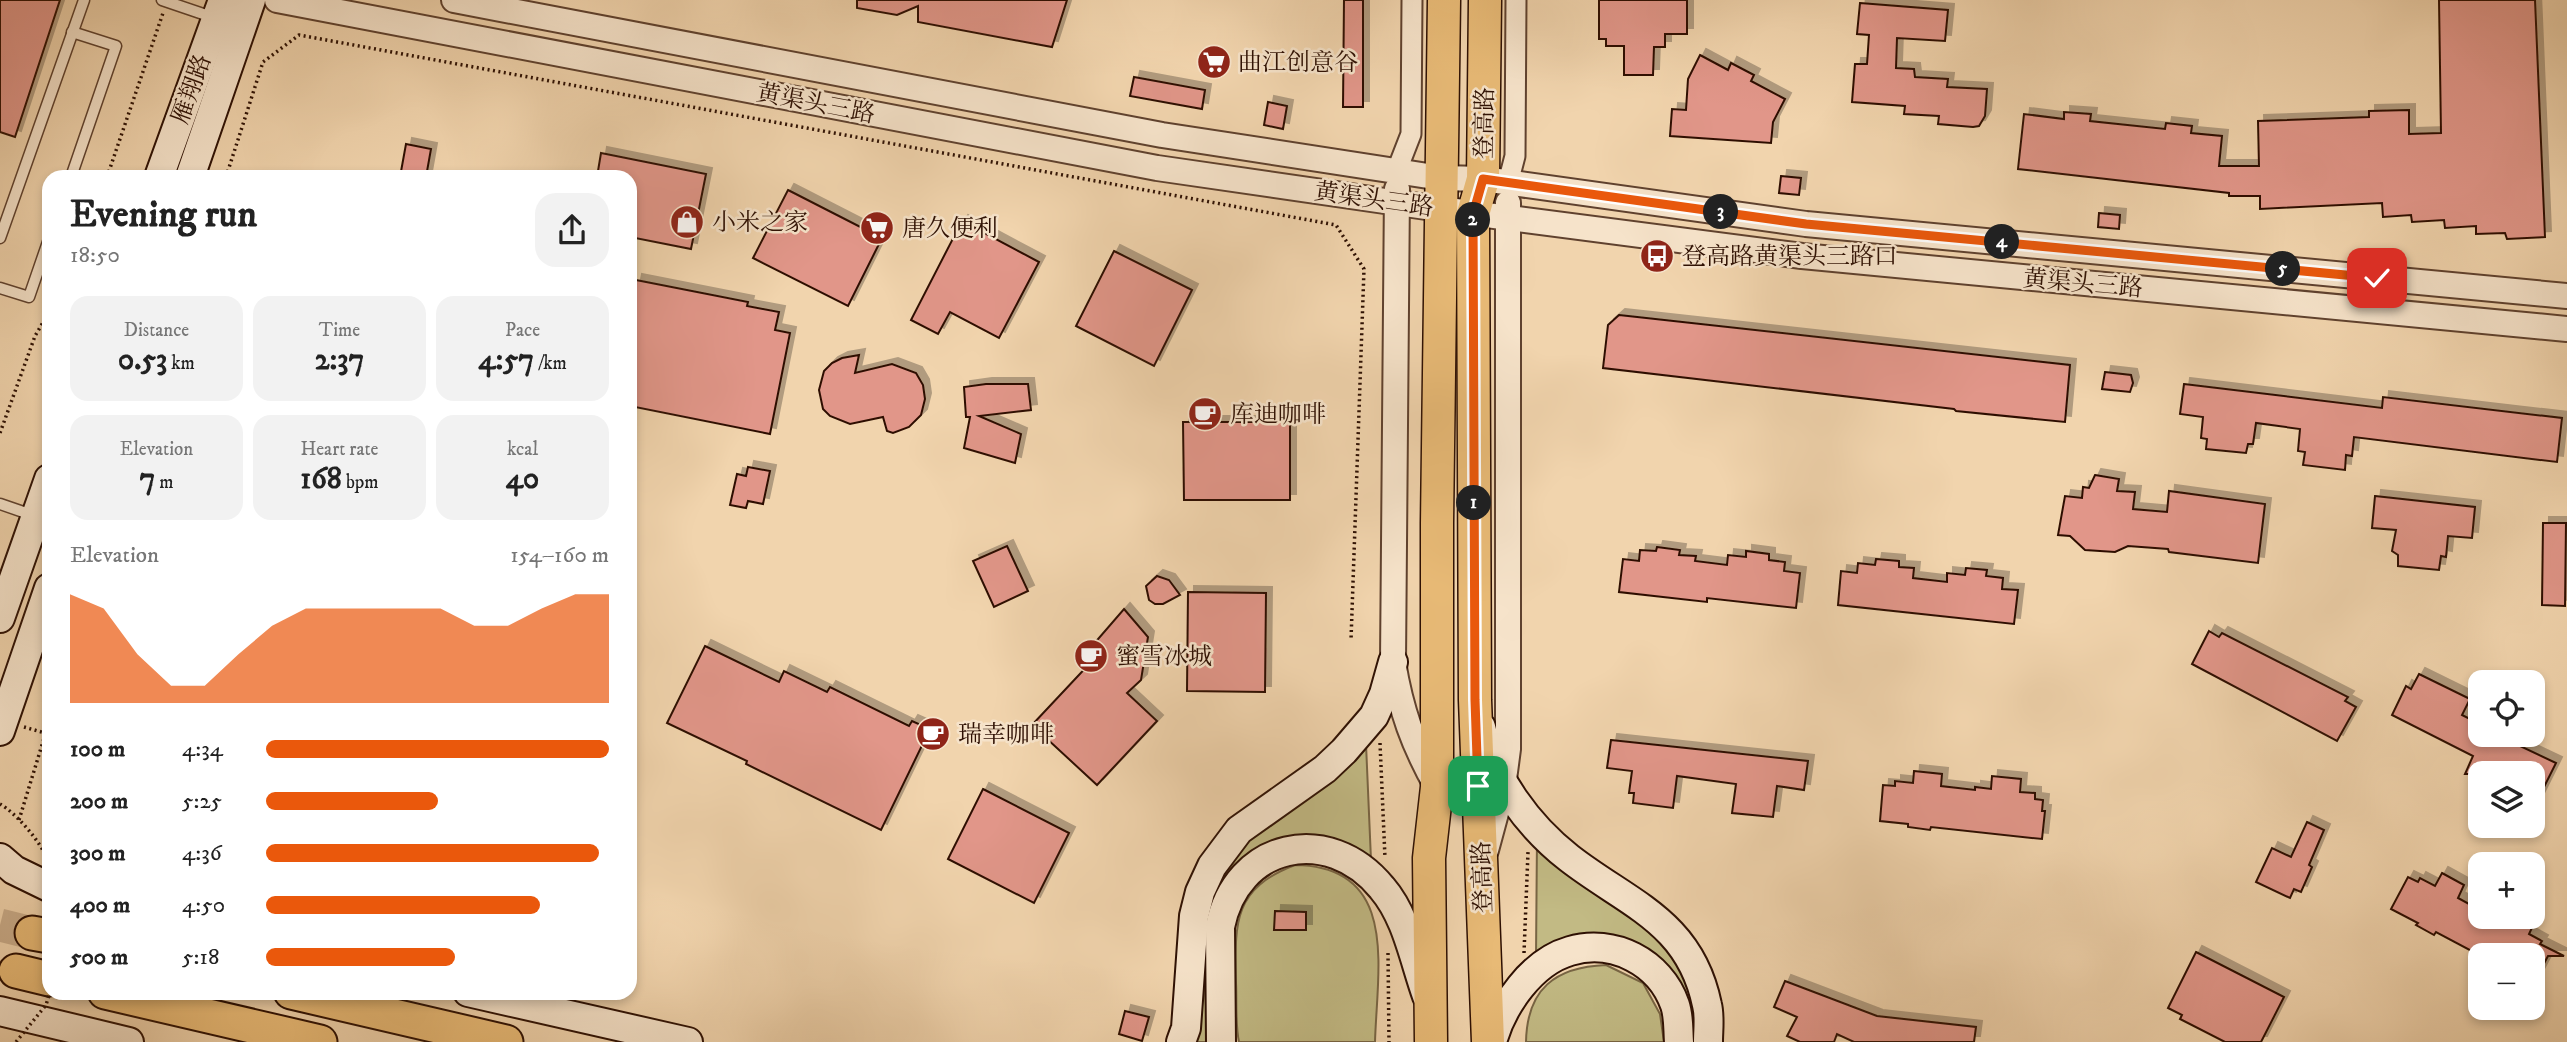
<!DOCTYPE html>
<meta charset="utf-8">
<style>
:root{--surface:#fff;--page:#f2f2f2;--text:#222;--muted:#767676;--accent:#ea580c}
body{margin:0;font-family:"IM FELL DW Pica","Noto Serif SC",serif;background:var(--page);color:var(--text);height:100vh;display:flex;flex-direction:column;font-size:26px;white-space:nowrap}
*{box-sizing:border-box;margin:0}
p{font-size:23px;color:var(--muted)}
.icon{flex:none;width:38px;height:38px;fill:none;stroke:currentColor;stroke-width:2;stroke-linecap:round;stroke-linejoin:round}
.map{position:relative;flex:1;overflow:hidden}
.sheet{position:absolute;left:42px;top:170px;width:595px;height:830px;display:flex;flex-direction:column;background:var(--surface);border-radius:21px;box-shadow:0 4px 10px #0003}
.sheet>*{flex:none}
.buttons{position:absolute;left:2468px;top:670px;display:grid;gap:14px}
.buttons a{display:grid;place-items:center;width:77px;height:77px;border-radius:14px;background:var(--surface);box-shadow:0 4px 10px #0003;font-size:35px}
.pin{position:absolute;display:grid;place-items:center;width:60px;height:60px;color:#fff;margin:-30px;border-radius:14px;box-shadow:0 4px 10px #0006}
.km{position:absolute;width:35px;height:35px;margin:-18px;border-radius:50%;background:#222;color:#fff;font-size:19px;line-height:35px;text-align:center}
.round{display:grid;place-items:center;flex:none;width:74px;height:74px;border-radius:21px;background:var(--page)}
.summary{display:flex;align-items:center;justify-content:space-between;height:119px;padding:0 28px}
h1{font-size:38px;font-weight:700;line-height:52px}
.figures{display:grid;grid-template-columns:repeat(3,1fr);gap:10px;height:119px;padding:7px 28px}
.figures div{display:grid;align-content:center;border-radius:18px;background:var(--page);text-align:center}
.figures b{font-size:30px;font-weight:700}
.figures small{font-size:19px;font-weight:400}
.figures p{font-size:19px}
.chart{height:196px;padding:14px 28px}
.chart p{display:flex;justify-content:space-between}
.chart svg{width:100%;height:126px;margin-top:7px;fill:var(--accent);opacity:.7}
ul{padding:0 28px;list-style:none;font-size:23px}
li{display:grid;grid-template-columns:112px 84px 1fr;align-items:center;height:52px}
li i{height:18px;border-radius:9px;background:var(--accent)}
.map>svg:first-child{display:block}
.green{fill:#c2ba84;stroke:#786544;stroke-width:2}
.building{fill:#e19689;stroke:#2e1003;stroke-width:2;filter:url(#shadow)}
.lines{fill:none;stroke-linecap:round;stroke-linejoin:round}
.trunk-tunnel{stroke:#caad8b;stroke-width:33;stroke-dasharray:33 17;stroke-linecap:butt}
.service-casing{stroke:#5f412e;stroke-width:13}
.minor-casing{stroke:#5f412e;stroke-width:23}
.tertiary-casing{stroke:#5f412e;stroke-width:28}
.secondary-casing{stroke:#2e1003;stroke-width:32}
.primary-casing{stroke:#2e1003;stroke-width:35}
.trunk-casing{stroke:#2e1003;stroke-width:37}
.path{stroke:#2e1003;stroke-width:3.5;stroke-dasharray:2 3.5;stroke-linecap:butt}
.service{stroke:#f6e3ca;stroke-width:10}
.minor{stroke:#f6e3ca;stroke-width:19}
.tertiary{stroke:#f6e3ca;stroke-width:24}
.secondary{stroke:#f6e3ca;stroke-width:28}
.primary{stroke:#e8ba76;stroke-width:32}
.trunk{stroke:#e8ba76;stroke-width:33}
.path-bridge{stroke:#2e1003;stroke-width:3.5;stroke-dasharray:2 3.5;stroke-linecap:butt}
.route-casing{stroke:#fff;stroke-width:14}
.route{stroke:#ea580c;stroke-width:9}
.labels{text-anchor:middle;stroke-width:5;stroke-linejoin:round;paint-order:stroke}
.poi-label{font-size:24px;fill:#2e1003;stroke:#f6e3ca;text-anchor:start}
.street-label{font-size:24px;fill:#2e1003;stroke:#f6e3ca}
</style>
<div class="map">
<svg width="2567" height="1042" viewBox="0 0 2567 1042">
<defs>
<filter id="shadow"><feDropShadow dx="6" dy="-6" stdDeviation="0" flood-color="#0004"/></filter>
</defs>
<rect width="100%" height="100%" fill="#f1d4ad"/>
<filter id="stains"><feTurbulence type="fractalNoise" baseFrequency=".00286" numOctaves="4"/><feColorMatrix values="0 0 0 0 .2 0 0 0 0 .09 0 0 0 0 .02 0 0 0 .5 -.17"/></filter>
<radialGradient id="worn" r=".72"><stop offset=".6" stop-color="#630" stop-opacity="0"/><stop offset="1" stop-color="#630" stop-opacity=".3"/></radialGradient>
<!-- green -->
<g class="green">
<path d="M 1366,744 L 1371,860 C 1353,855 1309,838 1293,838 C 1280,838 1268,843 1258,850 C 1194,887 1203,979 1209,1042 L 1192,1042 L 1203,914 L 1231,853 Z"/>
<polygon points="1537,837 1638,914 1681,964 1696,1011 1699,1042 1691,1042 1667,967 1536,956"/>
<path d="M 1295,865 C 1400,866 1377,969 1375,1042 L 1239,1042 C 1235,1023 1237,1002 1236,983 C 1235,924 1232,889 1295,865 Z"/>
<path d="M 1606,965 L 1643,983 L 1660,1014 L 1664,1042 L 1526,1042 C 1527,989 1555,967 1606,965 Z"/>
</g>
<!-- building -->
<g class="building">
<polygon points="0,0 60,0 15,137 0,132"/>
<polygon points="857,0 1067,0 1052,47 918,22 918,6 897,15 857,8"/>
<polygon points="1344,0 1363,0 1363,107 1343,107"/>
<polygon points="1599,0 1687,0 1687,34 1665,34 1665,47 1654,47 1653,75 1624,75 1624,46 1606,46 1606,39 1599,39"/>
<polygon points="2439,0 2535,0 2545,237 2507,239 2505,233 2476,234 2476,226 2445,228 2444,220 2412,222 2411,215 2383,217 2382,203 2260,209 2260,196 2229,196 2229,193 2018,169 2024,114 2064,119 2064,112 2091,114 2090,121 2165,129 2166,123 2192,126 2191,133 2222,136 2219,166 2259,166 2258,121 2369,117 2369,111 2409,110 2409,134 2441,133"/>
<polygon points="1860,3 1948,10 1945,41 1897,38 1896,68 1914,69 1915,77 1948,79 1947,87 1987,89 1985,116 1979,126 1973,127 1938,124 1939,116 1904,114 1905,106 1852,102 1855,64 1867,64 1869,35 1857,34"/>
<polygon points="1700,55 1728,70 1731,63 1754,75 1751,81 1785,99 1773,122 1771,143 1670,136 1672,109 1686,110 1688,79"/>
<polygon points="1134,77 1205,90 1202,109 1130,96"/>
<polygon points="1268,102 1287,106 1283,129 1264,125"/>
<polygon points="406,144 431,149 426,177 400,177"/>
<polygon points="601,153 706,174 691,249 630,237 630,177 597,177"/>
<polygon points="1781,176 1801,178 1799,195 1779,193"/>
<polygon points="788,190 882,238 848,306 753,258"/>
<polygon points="2099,213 2120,215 2119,229 2098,227"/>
<polygon points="962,221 1039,262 999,338 950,312 938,334 911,320"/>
<polygon points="1114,251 1192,290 1154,366 1076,326"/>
<polygon points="636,280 748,302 747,306 779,312 775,330 790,333 770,434 630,406 630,312"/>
<polygon points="1619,315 2070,365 2065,422 1956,411 1954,409 1603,368 1608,325"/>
<polygon points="859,355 855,373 892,364 916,373 923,385 925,399 921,415 909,427 893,433 887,431 883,417 850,424 830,416 823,409 819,390 824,371 832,363 842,358"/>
<polygon points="2105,372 2131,375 2133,383 2130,392 2102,389"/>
<polygon points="986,384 1028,384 1031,410 979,416 1021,434 1015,463 964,448 970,417 966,417 964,387"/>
<polygon points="2184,384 2382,408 2383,397 2562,418 2557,462 2354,437 2352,456 2346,455 2345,470 2303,465 2305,452 2298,451 2300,429 2256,423 2253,444 2248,444 2246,453 2206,449 2207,439 2201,438 2203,417 2180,414"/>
<polygon points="1183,422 1290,422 1290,500 1184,500"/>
<polygon points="748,467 770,471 763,504 748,501 746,508 730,505 737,474 746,476"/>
<polygon points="2095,475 2119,479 2117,491 2135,492 2133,509 2167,512 2169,491 2265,504 2258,563 2169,552 2168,549 2128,546 2115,552 2085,550 2070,536 2058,535 2065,496 2082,498 2083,487 2089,488"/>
<polygon points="2375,496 2475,507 2472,538 2448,536 2446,557 2441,556 2439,570 2398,566 2398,555 2392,551 2396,530 2372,528"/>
<polygon points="2543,523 2566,523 2565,606 2542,605"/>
<polygon points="1007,546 1028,591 994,607 973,561"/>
<polygon points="1657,547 1680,550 1679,555 1696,556 1695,561 1727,565 1728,555 1746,557 1746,551 1769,554 1769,560 1785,562 1784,571 1800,573 1796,608 1707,598 1707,602 1619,592 1623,559 1639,561 1640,550 1656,551"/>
<polygon points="1876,559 1899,561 1899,567 1914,568 1913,578 1947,582 1947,573 1965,575 1966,568 1987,570 1986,576 2003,578 2002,589 2018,590 2014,624 1838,605 1841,571 1857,573 1858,563 1875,565"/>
<polygon points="1157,576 1169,580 1180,595 1163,604 1155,604 1149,600 1146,586"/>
<polygon points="1188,592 1266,593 1265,692 1187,691"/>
<polygon points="1124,609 1148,637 1141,680 1127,693 1157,721 1097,785 1032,725 1093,660 1086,653"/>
<polygon points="2209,631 2219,637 2222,633 2348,697 2345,701 2356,707 2337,741 2192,664"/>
<polygon points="705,646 779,682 784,671 827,692 830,687 909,726 912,721 930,729 881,830 746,764 747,761 667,723"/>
<polygon points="2419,674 2470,699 2462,715 2480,724 2480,735 2497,735 2556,763 2532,811 2532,774 2465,774 2473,756 2392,715 2406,686 2411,689"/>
<polygon points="1611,740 1808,761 1804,790 1777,786 1773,817 1732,813 1736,784 1677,776 1673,808 1633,803 1634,793 1629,793 1632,771 1607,768"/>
<polygon points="1914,771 1942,774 1941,786 1975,790 1975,787 1991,789 1992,776 2021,779 2020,792 2035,793 2035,799 2043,800 2042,811 2045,811 2042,839 1931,827 1930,830 1908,827 1908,824 1880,821 1883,785 1895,786 1895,781 1913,783"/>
<polygon points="983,789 1069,833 1034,903 948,859"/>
<polygon points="2307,822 2324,830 2309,865 2312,867 2301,892 2294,889 2290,898 2256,882 2272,848 2291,857"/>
<polygon points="2442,873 2464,885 2458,898 2471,905 2470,908 2480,913 2480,917 2496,917 2507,923 2510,917 2537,917 2529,934 2542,941 2540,944 2564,956 2548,956 2532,986 2532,956 2481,956 2436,932 2434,935 2416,925 2418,923 2391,909 2408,877 2418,882 2420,878 2435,886"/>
<polygon points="1275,911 1306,912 1306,930 1274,930"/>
<polygon points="2196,952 2284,997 2261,1042 2225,1042 2180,1019 2182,1015 2168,1008"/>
<polygon points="1785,981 1877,1016 1976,1027 1974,1042 1854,1042 1837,1034 1834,1042 1800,1042 1787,1036 1797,1017 1774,1007"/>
<polygon points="1125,1011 1149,1017 1142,1041 1119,1034"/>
</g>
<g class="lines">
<!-- trunk-tunnel -->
<polyline class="trunk-tunnel" points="0,925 32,933"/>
<!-- service casing -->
<g class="service-casing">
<g id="service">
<polyline points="162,0 215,18"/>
<polyline points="71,177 116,46 72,32"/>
<polyline points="0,238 84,0"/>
<polyline points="0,288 29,297 49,239"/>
<polyline points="0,504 35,516"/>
</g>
</g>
<!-- minor casing -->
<g class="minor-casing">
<g id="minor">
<polyline points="1397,170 1411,134 1412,0"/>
<polyline points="1508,183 1515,156 1516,0"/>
</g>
</g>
<!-- tertiary casing -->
<g class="tertiary-casing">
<g id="tertiary">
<polyline points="277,0 1157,168 1440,209 1802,256 2567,329"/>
<polyline points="454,0 1162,135 1441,178 1483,179 1806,224 2567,296"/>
<path d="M 1397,189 L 1393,662 C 1401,711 1413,744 1437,787"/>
<polyline points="1486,850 1503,787 1508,749 1508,203"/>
</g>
</g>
<!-- secondary casing -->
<g class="secondary-casing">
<g id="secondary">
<polyline points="159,177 223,0"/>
<polyline points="190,177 251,0"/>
<polyline points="0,618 49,479"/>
<path d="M 1481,727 C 1492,777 1528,826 1569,858 C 1628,904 1690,921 1707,1005 C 1710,1016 1708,1030 1708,1042"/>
<polyline points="0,731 49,588"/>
<polyline points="0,858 14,870 49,887"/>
<polyline points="468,992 688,1042"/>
<polyline points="0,1011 129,1042"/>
<polyline points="1181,1042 1186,1028 1194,916 1200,892 1212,866 1239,830 1325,769 1344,751 1374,716 1384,694 1393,662"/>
<path d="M 1221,1042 L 1220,927 C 1236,843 1328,822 1382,888 C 1407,917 1414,960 1427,996"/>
<path d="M 1492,1042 C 1502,1005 1532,962 1570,951 C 1613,938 1660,962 1675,1005 C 1679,1017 1678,1029 1679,1042"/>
</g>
</g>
<!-- primary casing -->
<g class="primary-casing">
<g id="primary">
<polyline points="1485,0 1483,179 1473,214 1475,700 1488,1042"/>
<polyline points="1431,1042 1429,858 1437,787 1437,523 1444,0"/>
</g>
</g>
<!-- trunk casing -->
<g class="trunk-casing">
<g id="trunk">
<polyline points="32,933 49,936"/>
<polyline points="16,971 49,979"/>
<polyline points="105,992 320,1042"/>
<polyline points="291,992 506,1042"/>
</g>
</g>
<!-- path -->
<g class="path">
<polyline points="107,177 163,13"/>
<polyline points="226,177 263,62 299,35 1336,225 1364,269 1351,640"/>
<polyline points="0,433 35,336 49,312"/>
<polyline points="24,727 45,733"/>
<polyline points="1380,743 1385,858"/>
<path d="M 0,804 C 16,813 41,842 47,859"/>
<polyline points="19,820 49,722"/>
<polyline points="1388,953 1389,1042"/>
<polyline points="1524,953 1528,852"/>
</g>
<!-- service -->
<use href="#service" class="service"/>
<!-- minor -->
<use href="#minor" class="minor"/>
<!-- tertiary -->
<use href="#tertiary" class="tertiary"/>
<!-- secondary -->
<use href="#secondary" class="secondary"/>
<!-- primary -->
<use href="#primary" class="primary"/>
<!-- trunk -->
<use href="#trunk" class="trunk"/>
<!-- path-bridge -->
<polyline class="path-bridge" points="16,1042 46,1005 50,992"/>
</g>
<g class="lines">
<!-- route casing -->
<g class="route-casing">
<polyline id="route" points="1478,786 1475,700 1473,214 1483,179 1806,224 2377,278"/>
</g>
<!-- route -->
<use href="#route" class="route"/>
</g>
<!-- icons -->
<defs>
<g id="supermarket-disc" transform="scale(1.75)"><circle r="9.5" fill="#8f2418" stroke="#f6e3ca"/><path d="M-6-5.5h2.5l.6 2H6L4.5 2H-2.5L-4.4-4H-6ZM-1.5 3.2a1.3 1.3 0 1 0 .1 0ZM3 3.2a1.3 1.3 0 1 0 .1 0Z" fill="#fff"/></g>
<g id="shop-disc" transform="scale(1.75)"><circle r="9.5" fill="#8f2418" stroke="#f6e3ca"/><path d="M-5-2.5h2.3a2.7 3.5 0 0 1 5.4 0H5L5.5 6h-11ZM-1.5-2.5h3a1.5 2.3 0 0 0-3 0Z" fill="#fff"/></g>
<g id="bus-disc" transform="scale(1.75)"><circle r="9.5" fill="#8f2418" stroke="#f6e3ca"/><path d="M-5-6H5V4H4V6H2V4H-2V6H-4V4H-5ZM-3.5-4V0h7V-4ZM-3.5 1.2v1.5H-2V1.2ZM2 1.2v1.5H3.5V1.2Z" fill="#fff"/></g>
<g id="cafe-disc" transform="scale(1.75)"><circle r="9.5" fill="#8f2418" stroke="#f6e3ca"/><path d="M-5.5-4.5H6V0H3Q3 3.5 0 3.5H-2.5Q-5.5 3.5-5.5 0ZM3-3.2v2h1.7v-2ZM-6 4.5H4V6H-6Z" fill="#fff"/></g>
</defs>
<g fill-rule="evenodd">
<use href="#supermarket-disc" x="1214" y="62"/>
<use href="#shop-disc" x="687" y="222"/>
<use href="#supermarket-disc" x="877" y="228"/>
<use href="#bus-disc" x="1657" y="256"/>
<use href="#cafe-disc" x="1205" y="414"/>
<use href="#cafe-disc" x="1091" y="656"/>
<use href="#cafe-disc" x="933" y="734"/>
</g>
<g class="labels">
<!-- poi labels -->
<g class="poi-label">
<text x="1238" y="70">曲江创意谷</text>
<text x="712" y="230">小米之家</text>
<text x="902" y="236">唐久便利</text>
<text x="1682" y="264">登高路黄渠头三路口</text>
<text x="1230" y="422">库迪咖啡</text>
<text x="1116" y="664">蜜雪冰城</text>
<text x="958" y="742">瑞幸咖啡</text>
</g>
<!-- street labels -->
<g class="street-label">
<text transform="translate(191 89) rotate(-70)" y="8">雁翔路</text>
<text transform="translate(816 103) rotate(11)" y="8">黄渠头三路</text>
<text transform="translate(1484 123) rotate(-89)" y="8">登高路</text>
<text transform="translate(1374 199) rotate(8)" y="8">黄渠头三路</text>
<text transform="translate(2083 283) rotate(5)" y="8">黄渠头三路</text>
<text transform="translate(1482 877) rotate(-92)" y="8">登高路</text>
</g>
</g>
<rect width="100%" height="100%" filter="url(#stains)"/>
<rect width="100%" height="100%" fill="url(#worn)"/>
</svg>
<div class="buttons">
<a><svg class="icon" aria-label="locate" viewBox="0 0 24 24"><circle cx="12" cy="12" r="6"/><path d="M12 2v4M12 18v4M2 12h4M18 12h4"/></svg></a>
<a><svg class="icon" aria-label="layers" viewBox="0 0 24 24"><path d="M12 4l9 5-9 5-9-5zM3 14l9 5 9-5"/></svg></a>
<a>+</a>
<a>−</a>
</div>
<div class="pin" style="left:1478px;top:786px;background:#1e9e55"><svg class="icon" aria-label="arrive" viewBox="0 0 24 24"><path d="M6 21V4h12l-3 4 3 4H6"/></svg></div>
<div class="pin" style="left:2377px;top:278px;background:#d93025"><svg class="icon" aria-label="check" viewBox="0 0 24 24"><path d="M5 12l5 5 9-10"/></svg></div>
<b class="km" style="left:1474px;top:503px">1</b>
<b class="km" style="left:1473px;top:220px">2</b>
<b class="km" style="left:1721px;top:212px">3</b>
<b class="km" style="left:2002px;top:242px">4</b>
<b class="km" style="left:2283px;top:269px">5</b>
<section class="sheet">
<div class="summary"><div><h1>Evening run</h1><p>18:50</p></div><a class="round"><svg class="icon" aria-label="share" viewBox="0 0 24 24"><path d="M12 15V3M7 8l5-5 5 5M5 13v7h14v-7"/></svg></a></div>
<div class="figures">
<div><p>Distance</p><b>0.53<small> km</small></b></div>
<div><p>Time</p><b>2:37</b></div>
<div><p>Pace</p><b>4:57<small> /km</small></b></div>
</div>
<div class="figures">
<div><p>Elevation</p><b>7<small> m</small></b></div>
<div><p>Heart rate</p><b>168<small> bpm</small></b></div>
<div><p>kcal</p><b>40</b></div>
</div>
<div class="chart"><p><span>Elevation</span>154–160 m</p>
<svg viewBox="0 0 160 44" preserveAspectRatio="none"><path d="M0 44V6L10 11L20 27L30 38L40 38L50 27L60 17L70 11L80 11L90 11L100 11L110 11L120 17L130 17L140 11L150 6L160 6V44z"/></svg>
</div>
<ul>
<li><b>100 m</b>4:34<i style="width:100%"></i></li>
<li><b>200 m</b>5:25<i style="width:50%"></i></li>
<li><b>300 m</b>4:36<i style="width:97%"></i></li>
<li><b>400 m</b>4:50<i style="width:80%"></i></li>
<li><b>500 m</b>5:18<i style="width:55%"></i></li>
</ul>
</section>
</div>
